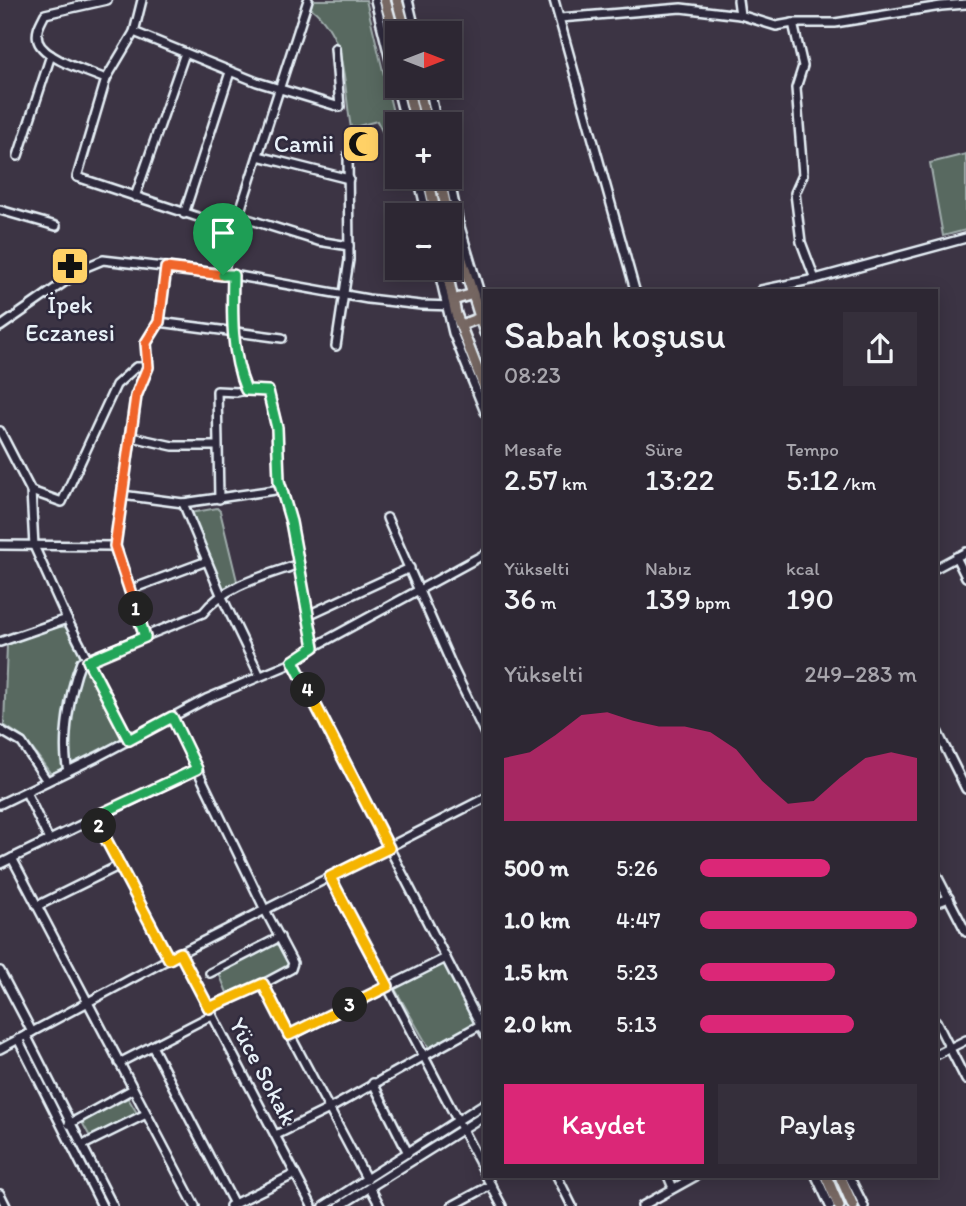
<!DOCTYPE html>
<html lang="tr">
<meta charset="utf-8">
<style>
:root{--surface:#2d2733;--page:#352f3b;--text:#f1f3f6;--muted:#a7a5ac;--line:#48444e;--accent:#db2777}
body{margin:0;font-family:Itim,sans-serif;background:var(--page);color:var(--text);height:100vh;display:flex;flex-direction:column;font-size:26px;white-space:nowrap}
*{box-sizing:border-box;margin:0}
p{font-size:23px;color:var(--muted)}
.icon{flex:none;width:38px;height:38px;fill:none;stroke:currentColor;stroke-width:2;stroke-linecap:round;stroke-linejoin:round}
.map{position:relative;flex:1;overflow:hidden}
.details{position:absolute;left:483px;top:289px;width:455px;height:889px;display:flex;flex-direction:column;background:var(--surface);border-radius:0px;box-shadow:0 4px 18px #0003,0 0 0 2px var(--line)}
.details>*{flex:none}
.needle{width:46px;rotate:90deg}
.fabs{position:absolute;left:385px;top:21px;display:grid;gap:14px}
.fabs a{display:grid;place-items:center;width:77px;height:77px;border-radius:0px;background:var(--surface);box-shadow:0 4px 18px #0003,0 0 0 2px var(--line);font-size:35px}
.pin{position:absolute;display:grid;place-items:center;width:60px;height:60px;color:#fff;margin:-72px -30px;border-radius:50% 50% 50% 0;rotate:-45deg;box-shadow:0 0 7px #0007}
.pin .icon{rotate:45deg}
.km{position:absolute;width:35px;height:35px;margin:-18px;border-radius:50%;background:#222;color:#fff;font-size:19px;line-height:35px;text-align:center}
.round{display:grid;place-items:center;flex:none;width:74px;height:74px;border-radius:0px;background:var(--page)}
.headline{display:flex;align-items:center;justify-content:space-between;height:119px;padding:0 21px}
h1{font-size:38px;font-weight:600;line-height:52px}
.figures{display:grid;grid-template-columns:repeat(3,1fr);gap:10px;height:119px;padding:7px 21px}
.figures div{display:grid;align-content:center}
.figures b{font-size:30px;font-weight:600}
.figures small{font-size:19px;font-weight:400}
.figures p{font-size:19px}
.chart{height:196px;padding:14px 21px}
.chart p{display:flex;justify-content:space-between}
.chart svg{width:100%;height:126px;margin-top:7px;fill:var(--accent);opacity:.7}
.button{display:flex;gap:14px;margin-top:auto;padding:14px 21px}
.button a{flex:1;height:80px;border-radius:0px;background:var(--accent);color:#fff;font-size:28px;font-weight:600;line-height:80px;text-align:center}
.button a+a{background:var(--page);color:var(--text)}
ul{padding:0 21px;list-style:none;font-size:23px}
li{display:grid;grid-template-columns:112px 84px 1fr;align-items:center;height:52px}
li i{height:18px;border-radius:9px;background:var(--accent)}
.map>svg:first-child{display:block}
.green{fill:#586961;stroke:#a0adac;stroke-width:2}
.lines{fill:none;stroke-linecap:round;stroke-linejoin:round}
.minor-casing{stroke:#e8f1f8;stroke-width:12}
.major-casing{stroke:#e8f1f8;stroke-width:14}
.minor{stroke:#2f2a3d;stroke-width:7}
.major{stroke:#776864;stroke-width:9}
.split-1-casing{stroke:#fff;stroke-width:14}
.split-2-casing{stroke:#fff;stroke-width:14}
.split-3-casing{stroke:#fff;stroke-width:14}
.split-4-casing{stroke:#fff;stroke-width:14}
.split-5-casing{stroke:#fff;stroke-width:14}
.split-1{stroke:#f0652b;stroke-width:9}
.split-2{stroke:#22a559;stroke-width:9}
.split-3{stroke:#f5b400;stroke-width:9}
.split-4{stroke:#f5b400;stroke-width:9}
.split-5{stroke:#22a559;stroke-width:9}
.labels{text-anchor:middle;stroke-width:5;stroke-linejoin:round;paint-order:stroke}
.poi-label{font-size:24px;fill:#e8f1f8;stroke:#2f2a3d;text-anchor:end}
.street-label{font-size:24px;fill:#e8f1f8;stroke:#2f2a3d}
</style>
<div class="map">
<svg width="966" height="1206" viewBox="0 0 966 1206">
<rect width="100%" height="100%" fill="#3c3444"/>
<filter id="ink" filterUnits="userSpaceOnUse"><feTurbulence type="fractalNoise" baseFrequency=".0143" numOctaves="2"/><feDisplacementMap in="SourceGraphic" scale="14" xChannelSelector="R" yChannelSelector="G"/><feConvolveMatrix kernelMatrix="1 2 1 2 8 2 1 2 1" color-interpolation-filters="sRGB"/></filter>
<g filter="url(#ink)">
<!-- green -->
<g class="green">
<path d="M 312,0 L 366,0 L 397,129 L 397,140 L 387,141 L 377,121 L 351,128 C 343,85 348,37 311,8 Z"/>
<polygon points="966,154 966,230 943,236 930,163"/>
<polygon points="217,508 220,511 238,585 224,592 190,513"/>
<polygon points="56,626 66,627 123,738 51,774 25,739 4,725 7,645"/>
<polygon points="278,941 291,966 231,997 228,995 218,971"/>
<polygon points="445,963 476,1024 429,1048 395,989"/>
<polygon points="128,1098 137,1113 92,1136 89,1135 83,1124 84,1121"/>
</g>
<g class="lines">
<!-- minor casing -->
<g class="minor-casing">
<g id="minor">
<polyline points="142,0 134,32 106,79 77,177 234,229"/>
<polyline points="375,0 406,124"/>
<polyline points="408,0 416,33"/>
<polyline points="554,0 635,290"/>
<polyline points="738,0 740,15"/>
<polyline points="560,18 681,8 740,15 776,26 793,23 835,23 941,6 966,4"/>
<polyline points="793,23 803,66 796,88 803,175 795,193 801,242 815,279"/>
<polyline points="134,32 257,82 340,107 335,48"/>
<path d="M 106,79 C 89,72 44,59 38,41 C 35,31 41,22 45,14 L 107,0"/>
<polyline points="429,86 437,124"/>
<polyline points="18,156 51,55"/>
<polyline points="258,156 349,179"/>
<polyline points="418,177 427,215"/>
<polyline points="449,177 458,220 485,310"/>
<polyline points="135,197 185,53"/>
<polyline points="0,210 56,226"/>
<polyline points="184,214 230,72"/>
<polyline points="238,216 318,241 349,246"/>
<polyline points="438,268 453,333 485,412"/>
<polyline points="223,275 231,239 308,0"/>
<polyline points="761,290 815,279 966,238"/>
<polyline points="159,322 282,338"/>
<polyline points="0,327 86,267 103,260 233,275 368,299 421,305 455,306"/>
<polyline points="336,346 349,260 348,154"/>
<polyline points="0,431 31,491 34,546 67,619"/>
<polyline points="132,437 173,446 217,446"/>
<polyline points="31,491 62,502 116,385 136,367 148,367"/>
<polyline points="122,495 183,503 282,489"/>
<polyline points="219,499 217,391 237,392 246,390"/>
<polyline points="183,503 222,597 260,676"/>
<polyline points="387,518 453,668 485,734"/>
<polyline points="0,545 115,546"/>
<polyline points="956,557 966,577"/>
<polyline points="936,568 966,552"/>
<polyline points="129,590 207,561"/>
<polyline points="308,615 410,568"/>
<polyline points="145,637 115,546 136,396 148,367 146,343 159,322 166,268"/>
<polyline points="0,642 67,619 129,740"/>
<polyline points="314,647 485,554"/>
<polyline points="293,661 485,1034"/>
<polyline points="172,717 265,910 293,963 291,969 263,984"/>
<polyline points="936,729 966,789"/>
<polyline points="0,730 22,743 47,781"/>
<path d="M 68,771 C 61,743 70,689 81,662 L 203,613 C 224,585 268,575 299,564"/>
<polyline points="26,792 49,840"/>
<path d="M 0,804 L 97,757 L 206,699 L 290,664 L 314,647 L 291,522 L 279,481 L 277,428 L 268,391 L 246,390 C 231,354 232,313 233,275"/>
<polyline points="94,817 169,959"/>
<polyline points="12,858 195,1206"/>
<polyline points="0,864 197,769"/>
<polyline points="936,874 966,932"/>
<polyline points="330,877 485,1173"/>
<polyline points="936,903 949,898"/>
<polyline points="37,906 120,865"/>
<polyline points="180,953 312,1206"/>
<polyline points="0,971 32,1032"/>
<polyline points="210,973 280,937"/>
<polyline points="209,1008 263,984 367,1180"/>
<polyline points="936,1021 966,1080"/>
<polyline points="26,1035 113,1206"/>
<polyline points="289,1036 446,958"/>
<polyline points="18,1039 102,1206"/>
<polyline points="152,1046 234,1204"/>
<polyline points="0,1049 180,953 485,798"/>
<polyline points="936,1055 966,1040"/>
<polyline points="119,1063 212,1015"/>
<polyline points="373,1083 408,1153"/>
<polyline points="69,1124 133,1089"/>
<polyline points="276,1135 329,1109 480,1025"/>
<polyline points="83,1145 146,1114"/>
<polyline points="486,1176 502,1206"/>
<polyline points="557,1176 572,1206"/>
<polyline points="668,1176 673,1188"/>
<polyline points="816,1176 830,1206"/>
<polyline points="849,1176 864,1206"/>
<polyline points="370,1187 380,1206"/>
<polyline points="0,1194 6,1206"/>
<polyline points="230,1206 295,1174"/>
<polyline points="324,1206 485,1103"/>
<polyline points="340,1206 485,1115"/>
<polyline points="452,1206 491,1185"/>
<polyline points="642,1206 696,1176"/>
</g>
</g>
<!-- major casing -->
<g class="major-casing">
<g id="major">
<polyline points="385,0 397,44"/>
<polyline points="397,0 406,33"/>
<polyline points="407,86 416,124"/>
<polyline points="418,86 427,124"/>
<polyline points="428,177 436,215"/>
<polyline points="439,177 448,215"/>
<polyline points="450,221 485,333"/>
<polyline points="446,268 456,314 485,389"/>
<polyline points="453,300 473,294"/>
<polyline points="461,325 480,318"/>
<polyline points="826,1176 839,1206"/>
<polyline points="840,1176 853,1206"/>
</g>
</g>
<!-- minor -->
<use href="#minor" class="minor"/>
<!-- major -->
<use href="#major" class="major"/>
</g>
</g>
<g class="lines" filter="url(#ink)">
<!-- split-1 casing -->
<g class="split-1-casing">
<polyline id="split-1" points="136,609 115,546 136,396 148,367 146,343 159,322 166,268 223,275"/>
</g>
<!-- split-2 casing -->
<g class="split-2-casing">
<polyline id="split-2" points="99,826 94,817 197,769 172,717 129,740 88,661 145,637 136,609"/>
</g>
<!-- split-3 casing -->
<g class="split-3-casing">
<polyline id="split-3" points="99,826 169,959 180,953 209,1008 263,984 289,1035 350,1005"/>
</g>
<!-- split-4 casing -->
<g class="split-4-casing">
<polyline id="split-4" points="308,690 389,848 330,877 388,986 350,1005"/>
</g>
<!-- split-5 casing -->
<g class="split-5-casing">
<path id="split-5" d="M 223,275 L 233,275 C 232,313 231,354 246,390 L 268,391 L 277,428 L 279,481 L 291,522 L 314,647 L 293,661 L 308,690"/>
</g>
<!-- split-1 -->
<use href="#split-1" class="split-1"/>
<!-- split-2 -->
<use href="#split-2" class="split-2"/>
<!-- split-3 -->
<use href="#split-3" class="split-3"/>
<!-- split-4 -->
<use href="#split-4" class="split-4"/>
<!-- split-5 -->
<use href="#split-5" class="split-5"/>
</g>
<!-- icons -->
<defs>
<g id="mosque-square" transform="scale(2.0125)"><rect x="-9" y="-9" width="18" height="18" rx="4" fill="#ffd166" stroke="#2f2a3d"/><path d="M3.5-4.9A6 6 0 1 0 3.5 4.9A5 5 0 1 1 3.5-4.9Z" fill="#111"/></g>
<g id="pharmacy-square" transform="scale(2.0125)"><rect x="-9" y="-9" width="18" height="18" rx="4" fill="#ffd166" stroke="#2f2a3d"/><path d="M-2-6h4v4h4v4h-4v4h-4v-4h-4v-4h4Z" fill="#111"/></g>
</defs>
<g fill-rule="evenodd">
<use href="#mosque-square" x="361" y="144"/>
<use href="#pharmacy-square" x="70" y="266"/>
</g>
<g class="labels">
<!-- poi labels -->
<g class="poi-label">
<text x="334" y="152">Camii</text>
<text x="70" y="313" text-anchor="middle">İpek<tspan x="70" dy="28">Eczanesi</tspan></text>
</g>
<!-- street labels -->
<g class="street-label">
<text transform="translate(263 1071) rotate(62)" y="8">Yüce Sokak</text>
</g>
</g>
</svg>
<div class="fabs">
<a><svg class="needle" viewBox="-14 -14 28 28"><path d="M0-13l5 13h-10z" fill="#e53935"/><path d="M0 13l5-13h-10z" fill="#a7a5ac"/></svg></a>
<a>+</a>
<a>−</a>
</div>
<div class="pin" style="left:223px;top:275px;background:#1e9e55"><svg class="icon" aria-label="arrive" viewBox="0 0 24 24"><path d="M6 21V4h12l-3 4 3 4H6"/></svg></div>
<b class="km" style="left:136px;top:609px">1</b>
<b class="km" style="left:99px;top:826px">2</b>
<b class="km" style="left:350px;top:1005px">3</b>
<b class="km" style="left:308px;top:690px">4</b>
<section class="details">
<div class="headline"><div><h1>Sabah koşusu</h1><p>08:23</p></div><a class="round"><svg class="icon" aria-label="share" viewBox="0 0 24 24"><path d="M12 15V3M7 8l5-5 5 5M5 13v7h14v-7"/></svg></a></div>
<div class="figures">
<div><p>Mesafe</p><b>2.57<small> km</small></b></div>
<div><p>Süre</p><b>13:22</b></div>
<div><p>Tempo</p><b>5:12<small> /km</small></b></div>
</div>
<div class="figures">
<div><p>Yükselti</p><b>36<small> m</small></b></div>
<div><p>Nabız</p><b>139<small> bpm</small></b></div>
<div><p>kcal</p><b>190</b></div>
</div>
<div class="chart"><p><span>Yükselti</span>249–283 m</p>
<svg viewBox="0 0 160 44" preserveAspectRatio="none"><path d="M0 44V22L10 20L20 14L30 7L40 6L50 9L60 11L70 11L80 13L90 19L100 30L110 38L120 37L130 29L140 22L150 20L160 22V44z"/></svg>
</div>
<ul>
<li><b>500 m</b>5:26<i style="width:60%"></i></li>
<li><b>1.0 km</b>4:47<i style="width:100%"></i></li>
<li><b>1.5 km</b>5:23<i style="width:62%"></i></li>
<li><b>2.0 km</b>5:13<i style="width:71%"></i></li>
</ul>
<div class="button"><a>Kaydet</a><a>Paylaş</a></div>
</section>
</div>
